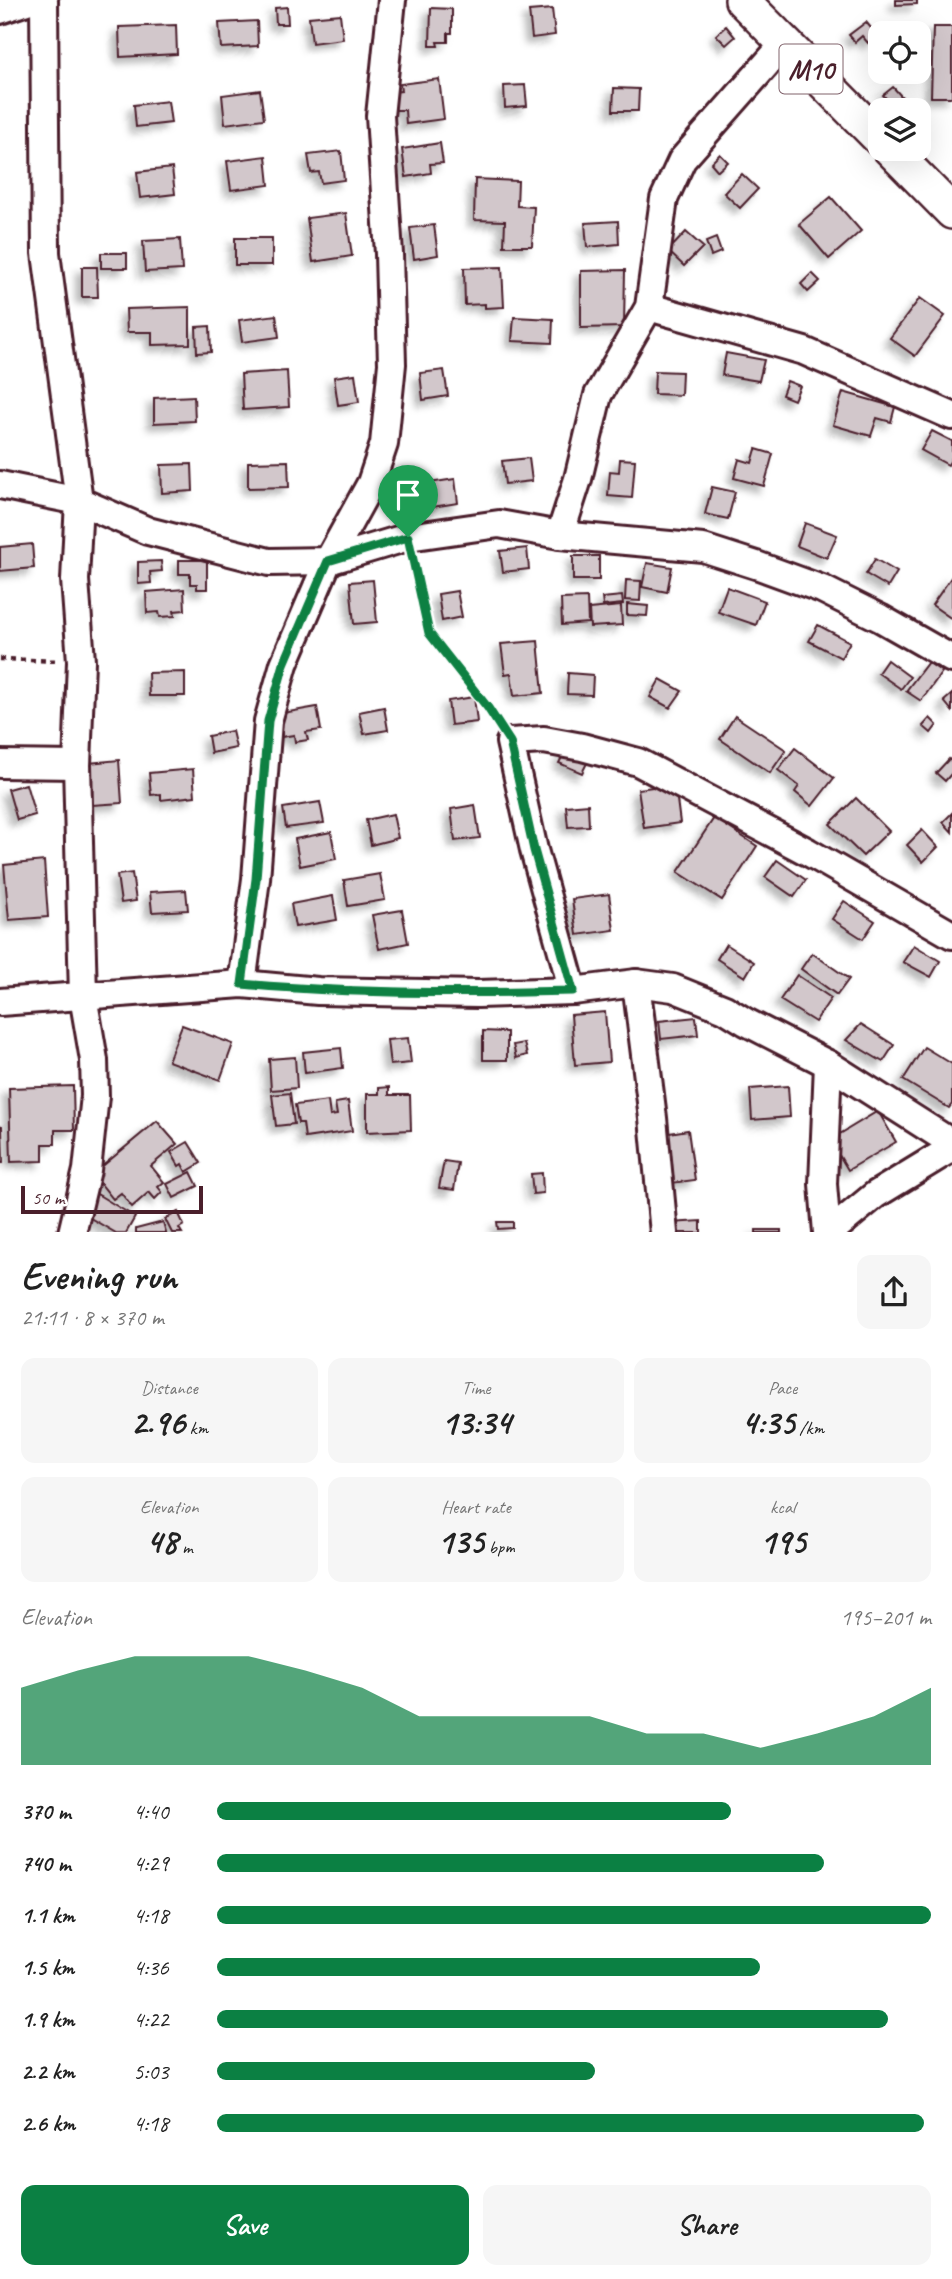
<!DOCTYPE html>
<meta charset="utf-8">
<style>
:root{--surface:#fff;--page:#f6f6f6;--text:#222;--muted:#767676;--accent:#0b8043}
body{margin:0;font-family:Caveat,sans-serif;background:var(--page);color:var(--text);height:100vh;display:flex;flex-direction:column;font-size:26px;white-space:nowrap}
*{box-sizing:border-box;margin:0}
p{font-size:23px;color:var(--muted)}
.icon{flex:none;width:38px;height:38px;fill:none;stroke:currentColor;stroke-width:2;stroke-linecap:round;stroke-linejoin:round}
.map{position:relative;height:1232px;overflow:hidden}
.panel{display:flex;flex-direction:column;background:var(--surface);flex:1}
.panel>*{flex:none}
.buttons{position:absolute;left:868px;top:21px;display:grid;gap:14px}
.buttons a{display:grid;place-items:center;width:63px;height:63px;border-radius:14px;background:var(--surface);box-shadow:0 7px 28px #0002;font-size:35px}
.scale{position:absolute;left:21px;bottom:18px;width:182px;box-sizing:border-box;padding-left:7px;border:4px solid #4a1f2b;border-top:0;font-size:19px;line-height:24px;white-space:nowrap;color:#4a1f2b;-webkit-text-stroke:5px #fff;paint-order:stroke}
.pin{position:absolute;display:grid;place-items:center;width:60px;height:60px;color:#fff;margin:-72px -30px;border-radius:50% 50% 50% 0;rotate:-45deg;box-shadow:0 0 7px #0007}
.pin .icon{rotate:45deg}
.round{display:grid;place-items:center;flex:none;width:74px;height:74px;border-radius:14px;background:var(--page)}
.overview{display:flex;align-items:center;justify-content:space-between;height:119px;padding:0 21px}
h1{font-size:38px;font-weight:800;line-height:52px}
.stats{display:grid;grid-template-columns:repeat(3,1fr);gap:10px;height:119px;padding:7px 21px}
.stats div{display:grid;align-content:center;border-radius:14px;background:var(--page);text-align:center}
.stats b{font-size:35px;font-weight:800}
.stats small{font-size:19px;font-weight:400}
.stats p{font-size:19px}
.chart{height:196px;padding:14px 21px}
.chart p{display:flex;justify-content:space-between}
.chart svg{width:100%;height:126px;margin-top:7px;fill:var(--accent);opacity:.7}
.button{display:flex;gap:14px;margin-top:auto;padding:14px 21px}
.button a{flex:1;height:80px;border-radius:14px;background:var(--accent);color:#fff;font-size:28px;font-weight:800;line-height:80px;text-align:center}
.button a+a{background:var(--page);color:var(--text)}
ul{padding:0 21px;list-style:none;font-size:23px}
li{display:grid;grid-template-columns:112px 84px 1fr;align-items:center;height:52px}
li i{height:18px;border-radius:9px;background:var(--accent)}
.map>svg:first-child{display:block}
.building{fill:#d2c7cb;stroke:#4a1f2b;stroke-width:2;filter:url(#shadow)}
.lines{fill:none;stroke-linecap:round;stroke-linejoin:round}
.minor-casing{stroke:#4a1f2b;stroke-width:32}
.major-casing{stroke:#4a1f2b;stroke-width:38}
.path{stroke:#4a1f2b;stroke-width:4.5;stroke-dasharray:5 5;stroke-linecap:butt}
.minor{stroke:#fff;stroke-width:26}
.major{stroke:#fff;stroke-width:33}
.route-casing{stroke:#fff;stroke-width:14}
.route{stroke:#0b8043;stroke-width:9}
.labels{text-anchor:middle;stroke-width:5;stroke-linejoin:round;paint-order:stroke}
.shield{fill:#fff;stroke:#80626b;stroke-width:2}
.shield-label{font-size:28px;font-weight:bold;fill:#4a1f2b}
</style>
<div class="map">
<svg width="952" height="1233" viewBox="0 0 952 1233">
<defs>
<filter id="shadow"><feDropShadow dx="-6" dy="6" stdDeviation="3.5" flood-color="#0004"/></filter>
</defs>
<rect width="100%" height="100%" fill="#fff"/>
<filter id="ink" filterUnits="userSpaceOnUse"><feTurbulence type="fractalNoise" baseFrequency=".0143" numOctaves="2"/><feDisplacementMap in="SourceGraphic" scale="14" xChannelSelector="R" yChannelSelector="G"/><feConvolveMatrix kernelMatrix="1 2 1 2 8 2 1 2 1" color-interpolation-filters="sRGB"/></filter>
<g filter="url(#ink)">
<!-- building -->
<g class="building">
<polygon points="896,0 917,0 917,4 896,5"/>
<polygon points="287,7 288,24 276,24 275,8"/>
<polygon points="431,8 452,9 452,33 448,33 448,42 437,42 438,46 430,46"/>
<polygon points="552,9 555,35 532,38 529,11"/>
<polygon points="340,14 343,39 312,43 309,17"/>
<polygon points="257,21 258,46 221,48 219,23"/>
<polygon points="866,22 877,35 868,43 862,36 855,42 849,35"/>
<polygon points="176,25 177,54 120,57 119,27"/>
<polygon points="726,26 735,37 726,45 716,35"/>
<polygon points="933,27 952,27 952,97 931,97"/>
<polygon points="439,79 444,119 406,124 405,110 394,110 392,92 401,91 400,84"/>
<polygon points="525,85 527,106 505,108 504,86"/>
<polygon points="893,87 911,107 908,110 897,110 883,95"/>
<polygon points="614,88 639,89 638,111 613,111"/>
<polygon points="260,90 264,119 225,124 222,95"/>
<polygon points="168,101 171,123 136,127 134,105"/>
<polygon points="440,143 443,163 430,164 431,173 406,177 402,149"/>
<polygon points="341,151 344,180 321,183 319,172 311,173 308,155"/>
<polygon points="720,154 728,162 718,171 711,163"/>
<polygon points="266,156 269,185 231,190 227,161"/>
<polygon points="172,168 175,194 140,198 137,172"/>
<polygon points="742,174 758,189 740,208 724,193"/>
<polygon points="475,179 518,181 517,206 534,207 532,246 504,246 505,221 474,220"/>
<polygon points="831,197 861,231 829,259 799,224"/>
<polygon points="346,213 352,256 313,262 307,218"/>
<polygon points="618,221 619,244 587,247 585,223"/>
<polygon points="434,225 438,255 414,259 410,228"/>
<polygon points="686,232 703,247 684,266 668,251"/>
<rect x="235" y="238" width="37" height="27"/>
<polygon points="716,238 721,252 711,256 706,242"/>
<polygon points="180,239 182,270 145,272 143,241"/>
<rect x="101" y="253" width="26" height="15"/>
<polygon points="82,267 97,267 98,297 82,297"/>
<polygon points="502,267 504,307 485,308 485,304 465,305 464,268"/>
<polygon points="625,270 624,327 581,328 581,271"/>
<polygon points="812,273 820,281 808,292 801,284"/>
<polygon points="920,298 945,316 915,356 890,338"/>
<polygon points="190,307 190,344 152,345 152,332 127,332 126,309"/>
<polygon points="276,315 279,337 242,342 239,320"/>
<polygon points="514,317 553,319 552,343 512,341"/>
<polygon points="210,326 211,352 197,353 196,327"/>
<polygon points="726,353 764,360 759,381 722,375"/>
<polygon points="444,370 448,396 423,400 420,373"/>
<polygon points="287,371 289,407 243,410 241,374"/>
<polygon points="655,371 682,372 681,395 654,394"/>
<polygon points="355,374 359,402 338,405 334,377"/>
<polygon points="787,381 800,386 794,400 782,395"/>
<polygon points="843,392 895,407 891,422 877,418 871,436 833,425"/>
<polygon points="194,396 195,421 154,423 154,398"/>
<polygon points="932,431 952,441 952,458 948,465 921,450"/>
<polygon points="756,449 773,454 764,486 734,478 739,459 752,463"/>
<polygon points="529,458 532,481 505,484 502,461"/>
<polygon points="620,459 635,460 632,498 608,496 610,471 619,472"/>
<polygon points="288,461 289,487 248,488 248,462"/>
<polygon points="192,464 193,491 162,493 161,465"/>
<polygon points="455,479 458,503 432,507 429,483"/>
<polygon points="712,487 735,492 728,519 705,514"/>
<polygon points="805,523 837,535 827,558 797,546"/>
<polygon points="32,544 34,568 0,571 0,547"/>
<polygon points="527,548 529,569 503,572 500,551"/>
<rect x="573" y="556" width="26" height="24"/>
<polygon points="875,559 897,572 888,587 866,574"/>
<polygon points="179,560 207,560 207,589 197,589 197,584 190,584 190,574 179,574"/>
<polygon points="161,561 162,571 150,572 151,583 138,584 138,562"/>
<polygon points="647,563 672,567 667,592 642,587"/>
<polygon points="952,576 952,619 932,605"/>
<polygon points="373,580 377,622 354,624 350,582"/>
<polygon points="626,580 641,581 640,601 625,600"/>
<polygon points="727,587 765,601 756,625 718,612"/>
<polygon points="184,589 185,610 174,611 175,616 160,617 159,612 147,613 146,592"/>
<polygon points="457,591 462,617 442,621 438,594"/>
<polygon points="622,596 623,604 603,606 602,598"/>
<polygon points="587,598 588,623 562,625 561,599"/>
<polygon points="627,604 648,606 647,616 627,615"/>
<polygon points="621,606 622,625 590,627 589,609"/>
<polygon points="818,625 850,642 841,658 809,641"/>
<polygon points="538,641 543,693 514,696 511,673 505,674 501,644"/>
<polygon points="887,660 910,677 901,689 878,673"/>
<polygon points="928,662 942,672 921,701 906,691"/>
<polygon points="185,672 185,696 149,696 148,673"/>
<polygon points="568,673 593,675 592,695 567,694"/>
<polygon points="660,679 682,691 670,708 650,697"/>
<polygon points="952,694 952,711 944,701"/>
<polygon points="474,697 477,722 451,725 448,701"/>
<polygon points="317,707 321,730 306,732 308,740 295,742 294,735 281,737 277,714"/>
<polygon points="384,707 388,730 364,734 359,712"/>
<polygon points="735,716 786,750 770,773 720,739"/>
<polygon points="930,718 937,725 931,733 923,726"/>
<polygon points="232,731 236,748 211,753 208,736"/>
<polygon points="795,748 834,778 812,806 795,792 799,786 778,770"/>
<polygon points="565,751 588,761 582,773 559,763"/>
<polygon points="949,759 952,762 952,773 945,781 936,773"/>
<polygon points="119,760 122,803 92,805 89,763"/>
<polygon points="193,769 195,796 161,800 161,794 151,795 149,773"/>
<polygon points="26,784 35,815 17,820 8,789"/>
<polygon points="675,784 680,823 644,828 638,789"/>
<polygon points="856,798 889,831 863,856 830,824"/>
<polygon points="320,802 324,823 286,828 283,808"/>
<polygon points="588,804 589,826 568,827 566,806"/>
<polygon points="475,805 480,838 455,841 451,809"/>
<polygon points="952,813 952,832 943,822"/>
<polygon points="393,814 398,838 371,845 366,820"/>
<polygon points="714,818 757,846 722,900 678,872"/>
<polygon points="922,830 938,847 923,862 907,845"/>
<polygon points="331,832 336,859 300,866 295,839"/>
<polygon points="777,860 806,880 794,897 765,877"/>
<polygon points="44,861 48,917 9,920 4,865"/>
<polygon points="132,873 136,901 121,903 117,875"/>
<polygon points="380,874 385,900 348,906 344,880"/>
<polygon points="186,890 188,910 152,912 150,892"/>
<polygon points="609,894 614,930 577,935 572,899"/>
<polygon points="333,896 337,920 295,927 291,904"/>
<polygon points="844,901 875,921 863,939 832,919"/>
<polygon points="402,910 408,943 379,949 372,915"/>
<polygon points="726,944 754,962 745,977 717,959"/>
<polygon points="914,945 940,961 931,977 903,962"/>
<polygon points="812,953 849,979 837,995 801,969"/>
<polygon points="797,975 831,998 815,1022 780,1000"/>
<polygon points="605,1012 609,1062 575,1065 571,1015"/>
<polygon points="696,1017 698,1035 661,1039 659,1021"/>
<polygon points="861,1024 894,1045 883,1062 846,1040"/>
<polygon points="182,1025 233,1044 220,1080 168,1061"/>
<polygon points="483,1031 507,1032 507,1060 483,1060"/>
<polygon points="408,1038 411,1063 390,1065 387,1040"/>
<polygon points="524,1043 527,1055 516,1058 513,1045"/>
<polygon points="924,1047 952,1064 952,1104 949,1108 903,1080"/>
<polygon points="341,1048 343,1068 305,1073 303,1052"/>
<polygon points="295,1057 297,1088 271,1090 269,1059"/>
<polygon points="73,1086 74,1130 55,1130 55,1144 43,1144 43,1161 11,1162 9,1088"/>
<polygon points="788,1086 790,1117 752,1120 750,1089"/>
<polygon points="389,1087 389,1095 410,1095 411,1130 367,1132 367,1094 379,1094 379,1088"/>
<polygon points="290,1093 294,1124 276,1126 272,1095"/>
<polygon points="328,1101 330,1116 337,1115 335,1103 348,1101 352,1131 305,1138 303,1123 298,1123 295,1105"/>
<polygon points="878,1111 896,1142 848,1170 830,1140"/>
<polygon points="157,1121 177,1144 151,1166 164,1182 158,1187 162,1192 155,1199 149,1192 132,1207 121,1193 113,1199 93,1174"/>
<polygon points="0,1126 2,1126 3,1163 0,1163"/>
<polygon points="688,1130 695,1180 664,1184 657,1135"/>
<polygon points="188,1142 201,1163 186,1172 182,1164 179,1166 171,1152"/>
<polygon points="444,1161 458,1163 454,1190 439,1188"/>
<polygon points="191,1172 198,1186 174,1198 167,1184"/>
<polygon points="542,1173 543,1193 533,1194 531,1174"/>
<polygon points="97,1194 135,1217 126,1233 116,1233 85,1215"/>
<polygon points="178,1212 184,1225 179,1228 182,1233 172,1233 165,1219"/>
<polygon points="701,1221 701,1233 671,1233 670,1223"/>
<polygon points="163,1222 166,1233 136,1233 136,1229"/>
<polygon points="497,1222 513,1222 513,1228 498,1229"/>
<rect x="756" y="1230" width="25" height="3"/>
</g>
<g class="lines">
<!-- minor casing -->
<g class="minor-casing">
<g id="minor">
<polyline points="44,0 46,253 79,501 75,580 81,661 77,765 83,996 94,1060 95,1096 87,1170 72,1233"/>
<polyline points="0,10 30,0"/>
<polyline points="649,307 804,351 952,416"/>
<polyline points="0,485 79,501 148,531 269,562 328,561 408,537 499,524 560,535 703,548 759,566 822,589 880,618 952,659"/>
<polyline points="560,535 578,479 598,395 649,307 664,199 682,160 785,43"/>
<polyline points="0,764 77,765"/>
<polyline points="636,983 653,1118 664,1233"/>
<polyline points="242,984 256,879 268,721 284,664 328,561 371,483 384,444 392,364 389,254 380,116 392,0"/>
<polyline points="573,991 534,850 510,742 544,740 582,747 638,762 808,852 952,935"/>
<polyline points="0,1002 242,984 318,991 478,994 573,991 636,983 673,988 725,1009 746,1022 828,1064 952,1143"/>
<polyline points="827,1233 823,1184 828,1064"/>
<polyline points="829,1233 875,1195 952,1148"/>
</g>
</g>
<!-- major casing -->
<g class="major-casing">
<g id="major">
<polyline points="742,0 880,139"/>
<polyline points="890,149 952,212"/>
</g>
</g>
<!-- path -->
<g class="path">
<polyline points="413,559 429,633 499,724"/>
<polyline points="0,659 59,661"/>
</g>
<!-- minor -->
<use href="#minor" class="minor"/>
<!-- major -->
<use href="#major" class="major"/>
</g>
</g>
<g class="lines" filter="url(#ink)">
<!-- route casing -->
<g class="route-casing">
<path id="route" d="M 408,537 L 429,633 L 488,708 L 510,742 L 534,850 L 573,991 C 463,994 352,994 242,984 L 256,879 L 268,721 L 284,664 L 328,561 Z"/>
</g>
<!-- route -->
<use href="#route" class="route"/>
</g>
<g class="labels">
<!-- shield labels -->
<rect class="shield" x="779.5" y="44.5" width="63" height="49" rx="5"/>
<g class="shield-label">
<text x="811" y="79">M10</text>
</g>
</g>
</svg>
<div class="buttons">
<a><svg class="icon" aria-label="locate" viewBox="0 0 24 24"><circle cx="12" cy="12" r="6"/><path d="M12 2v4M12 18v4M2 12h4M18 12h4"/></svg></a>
<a><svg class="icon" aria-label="layers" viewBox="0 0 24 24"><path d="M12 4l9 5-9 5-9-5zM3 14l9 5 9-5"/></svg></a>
</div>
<div class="scale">50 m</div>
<div class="pin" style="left:408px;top:537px;background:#1e9e55"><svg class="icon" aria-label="arrive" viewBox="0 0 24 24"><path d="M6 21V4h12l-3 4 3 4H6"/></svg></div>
</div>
<section class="panel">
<div class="overview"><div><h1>Evening run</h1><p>21:11 · 8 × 370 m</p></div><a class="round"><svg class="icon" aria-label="share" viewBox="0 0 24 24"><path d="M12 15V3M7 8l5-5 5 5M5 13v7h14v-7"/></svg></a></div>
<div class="stats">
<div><p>Distance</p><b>2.96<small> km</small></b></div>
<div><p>Time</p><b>13:34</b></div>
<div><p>Pace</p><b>4:35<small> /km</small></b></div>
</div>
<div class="stats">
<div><p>Elevation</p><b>48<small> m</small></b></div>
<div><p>Heart rate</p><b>135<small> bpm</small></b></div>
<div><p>kcal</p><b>195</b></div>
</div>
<div class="chart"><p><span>Elevation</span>195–201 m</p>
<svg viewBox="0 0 160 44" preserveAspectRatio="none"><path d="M0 44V17L10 11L20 6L30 6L40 6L50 11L60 17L70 27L80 27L90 27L100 27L110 33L120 33L130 38L140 33L150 27L160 17V44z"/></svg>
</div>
<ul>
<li><b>370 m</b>4:40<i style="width:72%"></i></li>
<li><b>740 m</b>4:29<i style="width:85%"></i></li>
<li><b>1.1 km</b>4:18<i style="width:100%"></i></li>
<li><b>1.5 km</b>4:36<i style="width:76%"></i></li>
<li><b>1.9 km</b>4:22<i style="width:94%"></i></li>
<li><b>2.2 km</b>5:03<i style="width:53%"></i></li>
<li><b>2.6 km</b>4:18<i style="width:99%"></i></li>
</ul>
<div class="button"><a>Save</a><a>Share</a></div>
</section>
